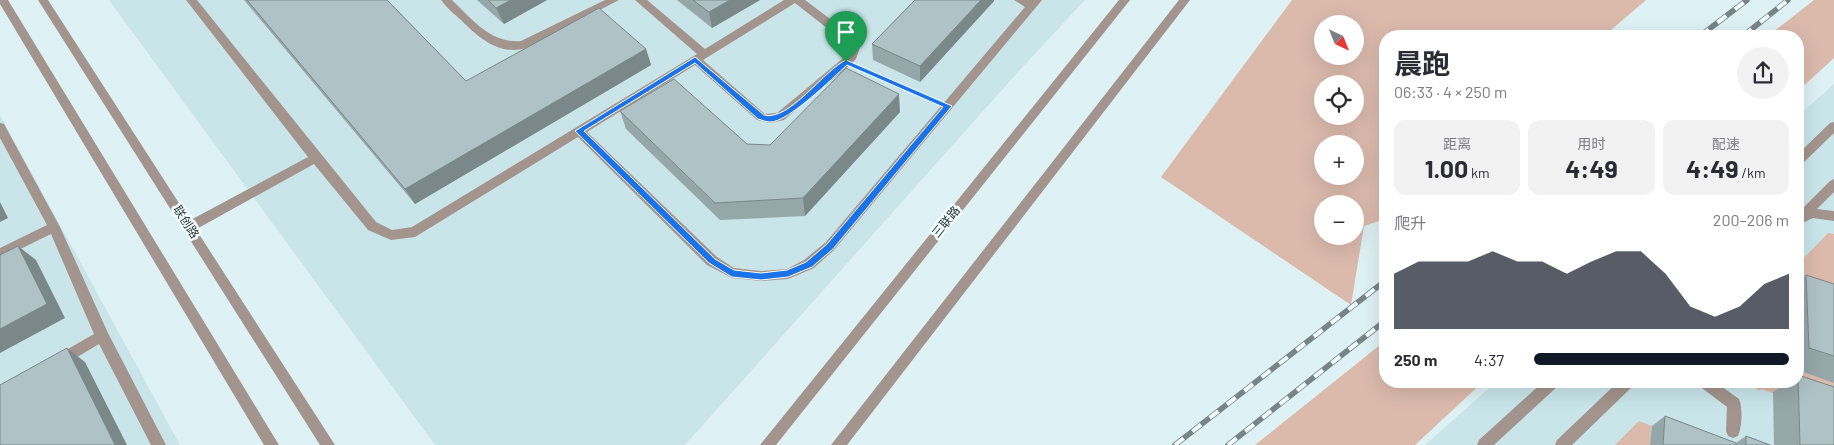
<!DOCTYPE html>
<html lang="zh">
<meta charset="utf-8">
<style>
:root{--surface:#fff;--page:#f2f2f3;--text:#2b2b33;--muted:#7c7c81;--accent:#111827}
body{margin:0;font-family:Barlow,"Noto Sans SC",sans-serif;background:var(--page);color:var(--text);height:100vh;display:flex;flex-direction:column;font-size:19px;white-space:nowrap}
*{box-sizing:border-box;margin:0}
p{font-size:16px;color:var(--muted)}
.icon{flex:none;width:28px;height:28px;fill:none;stroke:currentColor;stroke-width:2;stroke-linecap:round;stroke-linejoin:round}
.map{position:relative;flex:1;overflow:hidden}
.sheet{position:absolute;left:1379px;top:30px;width:425px;height:358px;display:flex;flex-direction:column;background:var(--surface);border-radius:20px;box-shadow:0 5px 20px #0002}
.sheet>*{flex:none}
.needle{width:32px;rotate:137deg}
.fabs{position:absolute;left:1314px;top:15px;display:grid;gap:10px}
.fabs a{display:grid;place-items:center;width:50px;height:50px;border-radius:50%;background:var(--surface);box-shadow:0 5px 20px #0002;font-size:25px}
.pin{position:absolute;display:grid;place-items:center;width:42px;height:42px;color:#fff;margin:-51px -21px;border-radius:50% 50% 50% 0;rotate:-45deg;box-shadow:0 0 5px #0007}
.pin .icon{rotate:45deg}
.round{display:grid;place-items:center;flex:none;width:52px;height:52px;border-radius:26px;background:var(--page)}
.overview{display:flex;align-items:center;justify-content:space-between;height:85px;padding:0 15px}
h1{font-size:28px;font-weight:700;line-height:38px}
.metrics{display:grid;grid-template-columns:repeat(3,1fr);gap:8px;height:85px;padding:5px 15px}
.metrics div{display:grid;align-content:center;border-radius:12px;background:var(--page);text-align:center}
.metrics b{font-size:25px;font-weight:700}
.metrics small{font-size:14px;font-weight:400}
.metrics p{font-size:14px}
.chart{height:140px;padding:10px 15px}
.chart p{display:flex;justify-content:space-between}
.chart svg{width:100%;height:90px;margin-top:5px;fill:var(--accent);opacity:.7}
ul{padding:0 15px;list-style:none;font-size:16px}
li{display:grid;grid-template-columns:80px 60px 1fr;align-items:center;height:38px}
li i{height:12px;border-radius:6px;background:var(--accent)}
.map>svg:first-child{display:block}
.built{fill:#c9e5ea}
.green{fill:#dbbaac;fill-rule:evenodd}
.lines{fill:none;stroke-linecap:round;stroke-linejoin:round}
.path{stroke:#839092;stroke-width:3;stroke-dasharray:2.5 2.5;stroke-linecap:butt}
.service{fill:#a3948d;fill-rule:evenodd}
.tertiary{fill:#a3948d;fill-rule:evenodd}
.rail-casing{stroke:#788487;stroke-width:5.5}
.rail{stroke:#f1fdff;stroke-width:4;stroke-dasharray:11;stroke-linecap:butt}
.wall{fill:#96a7a9}
.shaded-wall{fill:#7a888a}
.building{fill:#afc2c5;stroke:#7a888a}
.route{fill:#1a73e8;stroke:#fff;fill-rule:evenodd}
.labels{text-anchor:middle;stroke-width:5;stroke-linejoin:round;paint-order:stroke}
.street-label{font-size:12px;fill:#2c3335;stroke:#f1fdff}
</style>
<div class="map">
<svg width="1834" height="445" viewBox="0 0 1834 445">
<rect width="100%" height="100%" fill="#def1f4"/>
<!-- built -->
<g class="built">
<polygon points="109,0 1085,0 1017,73 685,445 435,445"/>
<polygon points="1834,84 1834,445 1425,445 1497,381 1798,381 1798,116"/>
<polygon points="0,115 180,445 0,445"/>
</g>
<!-- green -->
<g class="green">
<path d="M 1292,0 L 1646,0 L 1604,36 L 1385,36 L 1385,219 L 1364,226 L 1351,305 L 1161,177 ZM 1322,24 L 1355,24 L 1355,56 L 1322,56 ZM 1322,84 L 1355,84 L 1355,116 L 1322,116 ZM 1322,144 L 1355,144 L 1355,176 L 1322,176 ZM 1322,204 L 1355,204 L 1355,236 L 1322,236 Z"/>
<polygon points="1814,0 1834,0 1834,58 1798,91 1798,36 1768,36"/>
<polygon points="1828,233 1834,234 1834,405 1773,393 1761,389 1760,391 1743,381 1798,381 1798,264"/>
<polygon points="1385,341 1385,381 1484,381 1415,445 1255,445"/>
<polygon points="1639,421 1652,426 1650,445 1615,445"/>
</g>
<g class="lines">
<!-- path -->
<polyline class="path" points="866,71 929,97"/>
<!-- service -->
<g class="service">
<path d="M 186,0 L 197,0 L 376,222 L 392,230 L 412,227 L 697,54 L 635,0 L 647,0 L 705,49 L 784,0 L 805,0 L 854,37 L 860,47 L 856,59 L 850,65 L 784,120 L 770,123 L 757,120 L 695,65 L 587,132 L 717,257 L 734,268 L 761,271 L 787,269 L 804,260 L 826,242 L 1025,7 L 1014,0 L 1042,0 L 834,250 L 814,268 L 788,279 L 761,281 L 732,278 L 707,265 L 578,137 L 415,237 L 391,240 L 368,230 L 314,164 L 193,231 L 185,231 L 183,227 L 185,223 L 308,157 ZM 795,3 L 846,43 L 849,47 L 847,54 L 842,59 L 777,113 L 765,114 L 703,60 Z"/>
<path d="M 441,0 L 452,0 C 472,19 491,44 521,41 L 605,0 L 619,0 L 527,48 C 499,56 479,38 461,20 C 454,14 446,7 441,0 Z"/>
<polygon points="1834,122 1834,133 1802,164 1798,165 1798,154 1830,123"/>
<polygon points="0,123 4,124 60,227 108,333 166,445 151,445 99,344 64,365 59,367 54,365 52,361 54,357 94,334 51,234 0,259 0,248 47,225 0,138"/>
<polygon points="1834,179 1834,192 1817,209 1834,211 1834,221 1813,218 1798,225 1798,213 1830,181"/>
<polygon points="1544,381 1561,381 1559,385 1494,445 1477,445 1479,440"/>
<polygon points="1619,381 1636,381 1634,385 1572,445 1555,445 1557,440"/>
<path d="M 1696,381 L 1714,381 L 1739,399 C 1743,408 1742,427 1738,436 L 1733,438 L 1728,436 L 1726,431 L 1727,407 L 1698,385 Z"/>
</g>
<!-- tertiary -->
<g class="tertiary">
<polygon points="0,0 8,0 279,445 264,445 0,4"/>
<polygon points="38,0 48,0 335,445 320,445"/>
<polygon points="1119,0 1130,0 776,445 760,445"/>
<polygon points="1179,0 1190,0 847,445 831,445"/>
</g>
<!-- rail casing -->
<g class="rail-casing">
<g id="rail">
<polyline points="1700,36 1747,0"/>
<polyline points="1743,36 1788,0"/>
<polyline points="1175,445 1385,281"/>
<polyline points="1228,445 1385,321"/>
</g>
</g>
<!-- rail -->
<use href="#rail" class="rail"/>
</g>
<!-- wall -->
<g class="wall">
<polygon points="244,0 387,0 466,81 646,49 651,65 415,204"/>
<polygon points="477,0 547,0 504,24"/>
<polygon points="677,0 760,0 712,28"/>
<polygon points="915,0 994,0 994,1 920,82 873,60 872,44"/>
<polygon points="620,111 747,144 770,145 900,112 805,216 720,220 626,129"/>
<polygon points="1806,275 1834,284 1834,383 1798,370 1798,282"/>
<polygon points="1798,375 1834,445 1774,445 1773,392 1789,381 1798,381"/>
<polygon points="1665,416 1736,443 1746,436 1770,445 1650,445 1652,426"/>
</g>
<!-- shaded-wall -->
<g class="shaded-wall">
<polygon points="511,0 547,0 504,24 496,8"/>
<polygon points="730,0 760,0 712,28 709,12"/>
<polygon points="981,0 994,0 994,1 920,82 920,66"/>
<polygon points="646,49 651,65 415,204 405,189"/>
<polygon points="899,94 900,112 805,216 803,198"/>
<polygon points="0,202 8,218 0,222"/>
<polygon points="18,246 36,260 65,318 0,353 0,329"/>
<polygon points="67,348 85,362 127,445 115,445"/>
</g>
<!-- building -->
<g class="building">
<polygon points="247,0 387,0 466,81 599,8 646,49 405,189"/>
<polygon points="488,0 511,0 496,8"/>
<polygon points="693,0 730,0 709,12"/>
<polygon points="915,0 981,0 920,66 872,44"/>
<polygon points="846,68 899,94 803,198 715,203 620,111 674,79 747,144 770,145"/>
<polygon points="18,246 47,304 0,329 0,255"/>
<polygon points="1806,275 1834,284 1834,356 1809,348"/>
<polygon points="67,348 115,445 0,445 0,385"/>
<polygon points="1798,375 1834,387 1834,445 1800,445"/>
<polygon points="1665,416 1736,443 1736,445 1663,445"/>
<polygon points="1746,436 1770,445 1746,445"/>
</g>
<!-- route -->
<path class="route" d="M 695,57 L 764,115 C 789,122 824,70 846,60 L 952,106 L 833,249 L 812,267 L 788,277 L 761,280 L 732,277 L 709,263 L 575,131 ZM 695,63 L 758,119 C 762,120 766,122 770,122 C 787,123 833,78 847,65 L 943,107 L 827,244 L 806,262 L 787,270 L 761,273 L 734,270 L 715,259 L 584,131 Z"/>
<g class="labels">
<!-- street labels -->
<g class="street-label">
<text transform="translate(186 222) rotate(57)" y="4">联创路</text>
<text transform="translate(946 222) rotate(-51)" y="4">三联路</text>
</g>
</g>
</svg>
<div class="fabs">
<a><svg class="needle" viewBox="-14 -14 28 28"><path d="M0-13l5 13h-10z" fill="#e53935"/><path d="M0 13l5-13h-10z" fill="#7c7c81"/></svg></a>
<a><svg class="icon" aria-label="locate" viewBox="0 0 24 24"><circle cx="12" cy="12" r="6"/><path d="M12 2v4M12 18v4M2 12h4M18 12h4"/></svg></a>
<a>+</a>
<a>−</a>
</div>
<div class="pin" style="left:846px;top:62px;background:#1e9e55"><svg class="icon" aria-label="arrive" viewBox="0 0 24 24"><path d="M6 21V4h12l-3 4 3 4H6"/></svg></div>
<section class="sheet">
<div class="overview"><div><h1>晨跑</h1><p>06:33 · 4 × 250 m</p></div><a class="round"><svg class="icon" aria-label="share" viewBox="0 0 24 24"><path d="M12 15V3M7 8l5-5 5 5M5 13v7h14v-7"/></svg></a></div>
<div class="metrics">
<div><p>距离</p><b>1.00<small> km</small></b></div>
<div><p>用时</p><b>4:49</b></div>
<div><p>配速</p><b>4:49<small> /km</small></b></div>
</div>
<div class="chart"><p><span>爬升</span>200–206 m</p>
<svg viewBox="0 0 160 44" preserveAspectRatio="none"><path d="M0 44V17L10 11L20 11L30 11L40 6L50 11L60 11L70 17L80 11L90 6L100 6L110 17L120 33L130 38L140 33L150 22L160 17V44z"/></svg>
</div>
<ul>
<li><b>250 m</b>4:37<i style="width:100%"></i></li>
</ul>
</section>
</div>
